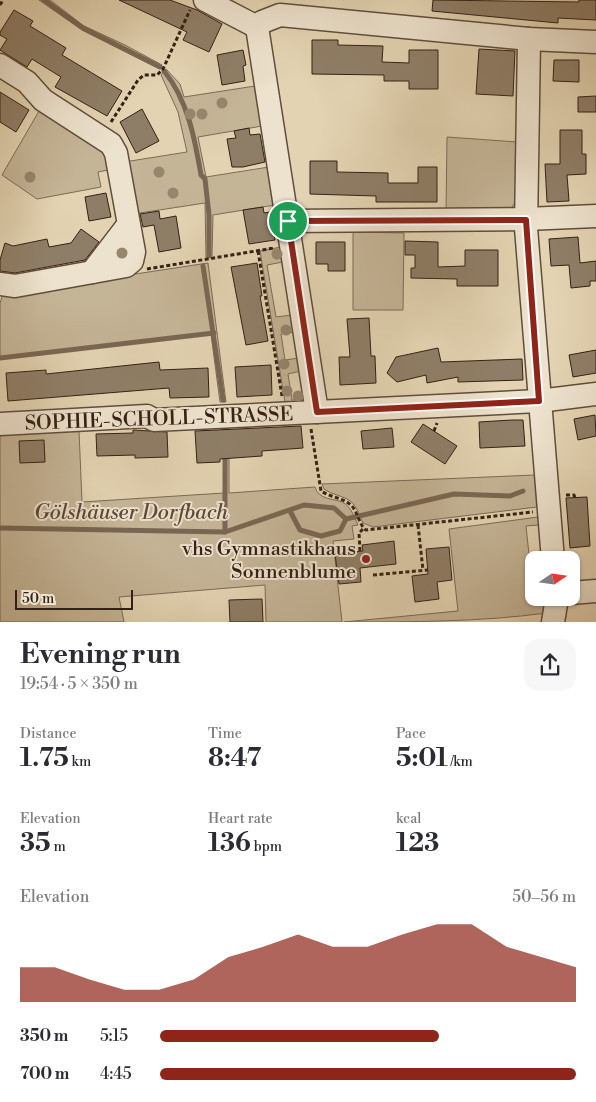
<!DOCTYPE html>
<meta charset="utf-8">
<style>
:root{--surface:#fff;--page:#f7f7f7;--text:#2b2b33;--muted:#7c7c81;--accent:#8f2418}
body{margin:0;font-family:"Libre Bodoni",serif;background:var(--page);color:var(--text);height:100vh;display:flex;flex-direction:column;font-size:19px;white-space:nowrap}
*{box-sizing:border-box;margin:0}
p{font-size:16px;color:var(--muted)}
.icon{flex:none;width:28px;height:28px;fill:none;stroke:currentColor;stroke-width:2;stroke-linecap:round;stroke-linejoin:round}
.map{position:relative;height:622px;overflow:hidden}
.sheet{display:flex;flex-direction:column;background:var(--surface);flex:1}
.sheet>*{flex:none}
.needle{width:32px;rotate:77deg}
.buttons{position:absolute;left:525px;top:551px;display:grid;gap:10px}
.buttons a{display:grid;place-items:center;width:55px;height:55px;border-radius:10px;background:var(--surface);box-shadow:0 1px 4px #0004;font-size:25px}
.scale{position:absolute;left:15px;bottom:12px;width:118px;box-sizing:border-box;padding-left:5px;border:2px solid #342115;border-top:0;font-size:14px;line-height:18px;white-space:nowrap;color:#342115;-webkit-text-stroke:4px #ede2cd;paint-order:stroke}
.pin{position:absolute;display:grid;place-items:center;width:42px;height:42px;color:#fff;margin:-21px;border:2px solid #fff;border-radius:50%;box-shadow:0 1px 5px #0007}
.round{display:grid;place-items:center;flex:none;width:52px;height:52px;border-radius:15px;background:var(--page)}
.summary{display:flex;align-items:center;justify-content:space-between;height:85px;padding:0 20px}
h1{font-size:28px;font-weight:800;line-height:38px}
.metrics{display:grid;grid-template-columns:repeat(3,1fr);gap:8px;height:85px;padding:5px 20px}
.metrics div{display:grid;align-content:center}
.metrics b{font-size:25px;font-weight:800}
.metrics small{font-size:14px;font-weight:400}
.metrics p{font-size:14px}
.chart{height:140px;padding:10px 20px}
.chart p{display:flex;justify-content:space-between}
.chart svg{width:100%;height:90px;margin-top:5px;fill:var(--accent);opacity:.7}
ul{padding:0 20px;list-style:none;font-size:16px}
li{display:grid;grid-template-columns:80px 60px 1fr;align-items:center;height:38px}
li i{height:12px;border-radius:6px;background:var(--accent)}
.map>svg:first-child{display:block}
.green{fill:#c5b597;stroke:#7c6b56}
.lines{fill:none;stroke-linecap:round;stroke-linejoin:round}
.stream{stroke:#7a6753;stroke-width:5}
.building{fill:#8f7e67;stroke:#342115}
.minor-casing{stroke:#604e3c;stroke-width:25}
.path{stroke:#342115;stroke-width:3;stroke-dasharray:4 2.5;stroke-linecap:butt}
.minor{stroke:#ede2cd;stroke-width:22}
.tree{fill:#97856e}
.route-casing{stroke:#fff;stroke-width:10}
.route{stroke:#8f2418;stroke-width:6}
.poi-dot{fill:#8f2418;stroke:#ede2cd;stroke-width:2}
.labels{text-anchor:middle;stroke-width:4;stroke-linejoin:round;paint-order:stroke}
.street-label{font-size:20px;fill:#342115;stroke:#ede2cd}
.poi-label{font-size:20px;fill:#342115;stroke:#ede2cd;text-anchor:end}
.water-label{font-size:21px;font-style:italic;fill:#5d4a39;stroke:#ede2cd}
</style>
<div class="map">
<svg width="596" height="622" viewBox="0 0 596 622">
<rect width="100%" height="100%" fill="#e3d3b2"/>
<filter id="stains"><feTurbulence type="fractalNoise" baseFrequency=".004" numOctaves="4"/><feColorMatrix values="0 0 0 0 .2 0 0 0 0 .09 0 0 0 0 .02 0 0 0 .5 -.17"/></filter>
<radialGradient id="worn" r=".72"><stop offset=".6" stop-color="#630" stop-opacity="0"/><stop offset="1" stop-color="#630" stop-opacity=".3"/></radialGradient>
<!-- green -->
<g class="green">
<polygon points="39,0 50,0 84,26 125,45 162,65 158,68 82,30"/>
<polygon points="166,69 180,84 184,97 255,86 262,126 198,137 206,177 269,167 275,205 213,215 212,256 206,257 205,203 133,214 124,162 187,152 178,112 161,75"/>
<polygon points="39,111 105,148 108,170 98,172 101,187 37,199 2,175"/>
<polygon points="447,137 517,142 516,201 511,209 446,211"/>
<polygon points="353,232 404,233 403,310 353,310"/>
<polygon points="281,247 283,262 267,265 276,317 292,315 295,332 281,334 285,360 299,358 301,371 288,374 292,400 305,398 306,401 285,402 260,251"/>
<polygon points="208,263 226,402 220,402 211,334 0,358 0,303 3,294"/>
<path d="M 223,428 L 229,428 L 229,493 L 315,487 C 319,500 332,498 342,502 C 351,506 354,517 358,525 L 352,526 L 354,539 L 333,541 L 342,622 L 266,622 L 265,585 L 119,597 L 124,622 L 0,622 L 0,434 L 79,431 L 82,502 L 224,493 Z"/>
<path d="M 535,475 L 537,507 L 373,527 L 363,523 C 359,515 356,503 347,499 C 339,495 331,494 324,489 L 322,484 Z"/>
<path d="M 538,517 L 539,525 L 526,526 L 530,564 L 534,564 L 534,598 L 546,598 L 547,613 C 479,622 412,622 344,622 L 458,611 L 449,529 Z"/>
</g>
<g class="lines">
<!-- stream -->
<g class="stream">
<polyline points="44,0 83,28 160,67"/>
<path d="M 164,71 C 188,100 195,140 201,175 L 205,179 L 209,215 L 209,256"/>
<polyline points="203,266 223,400"/>
<polyline points="0,358 214,333"/>
<polyline points="290,511 300,530 321,536 340,531 346,519"/>
<polyline points="0,528 225,532 304,505 334,508 346,519 454,494 510,496 523,491"/>
<polyline points="225,532 225,454"/>
</g>
</g>
<!-- building -->
<g class="building">
<polygon points="119,0 170,0 197,10 222,24 209,52 183,40 187,32"/>
<polygon points="433,0 579,2 579,0 596,0 596,20 558,18 558,23 432,11"/>
<polygon points="14,10 33,21 30,26 66,48 62,55 122,91 107,116 55,87 61,77 32,59 27,67 0,50 7,39 0,35 0,32"/>
<polygon points="312,40 338,40 338,45 383,46 382,62 409,63 409,50 438,50 438,89 409,89 409,81 384,81 384,75 312,74"/>
<polygon points="479,49 515,51 513,96 476,94"/>
<polygon points="243,50 246,65 243,66 245,81 222,85 217,55"/>
<polygon points="554,60 579,60 579,82 553,81"/>
<polygon points="0,92 29,110 16,132 0,122"/>
<polygon points="596,96 596,112 578,112 578,97"/>
<polygon points="142,109 159,141 136,153 120,122"/>
<polygon points="249,128 250,135 260,134 265,162 243,167 232,167 227,139 236,138 234,131"/>
<polygon points="560,130 582,130 582,154 586,154 586,174 567,175 569,201 547,202 545,164 560,164"/>
<polygon points="310,161 337,161 337,172 388,173 388,183 418,183 418,167 437,167 437,202 376,202 376,196 310,194"/>
<polygon points="106,193 111,217 89,221 85,197"/>
<polygon points="263,207 264,213 270,212 275,240 249,244 243,210"/>
<polygon points="159,211 160,219 176,216 181,248 159,252 154,225 143,227 140,214"/>
<polygon points="81,229 99,242 85,260 15,273 0,271 0,260 5,243 13,246 47,239 49,247 71,243"/>
<polygon points="578,237 580,263 596,261 596,281 590,281 590,286 571,288 569,265 551,266 549,239"/>
<polygon points="405,241 438,242 438,267 465,266 465,250 498,250 498,286 457,286 457,279 411,278 411,268 415,268 415,255 405,255"/>
<polygon points="316,242 345,242 345,271 328,271 328,264 316,264"/>
<polygon points="257,263 262,296 260,296 268,341 246,345 231,267"/>
<polygon points="369,318 371,356 375,356 376,383 340,385 339,357 350,357 347,319"/>
<polygon points="438,348 441,362 522,359 523,380 458,382 458,377 427,383 426,375 397,382 387,373 396,357"/>
<polygon points="596,350 596,373 573,377 569,355"/>
<polygon points="159,362 160,370 208,368 209,397 170,398 169,388 8,401 6,373 46,370 46,374"/>
<polygon points="271,365 272,395 237,397 235,367"/>
<polygon points="595,415 596,436 578,440 574,419"/>
<polygon points="512,420 523,420 525,446 480,448 479,422"/>
<polygon points="423,424 457,446 445,464 411,442"/>
<polygon points="301,426 303,448 262,451 262,456 220,459 220,462 197,463 195,431"/>
<polygon points="392,428 394,447 363,449 361,431"/>
<polygon points="133,430 167,432 168,457 135,458 135,455 97,456 96,434 133,433"/>
<polygon points="44,440 45,462 20,463 19,441"/>
<polygon points="587,497 590,546 570,548 566,498"/>
<polygon points="394,541 396,564 360,568 361,582 339,584 335,554 363,551 362,545"/>
<polygon points="449,547 452,580 437,582 439,599 415,602 412,576 428,574 426,549"/>
<polygon points="262,599 263,622 230,622 229,600"/>
</g>
<g class="lines">
<!-- minor casing -->
<g class="minor-casing">
<g id="minor">
<polyline points="205,0 257,27"/>
<polyline points="257,27 317,412"/>
<polyline points="257,27 262,22 280,15 529,39 596,42"/>
<polyline points="529,39 526,228 553,560"/>
<polyline points="0,65 27,82 43,100 111,144 116,153 134,252 132,261 126,266 15,286 0,284"/>
<polyline points="288,221 526,219 596,216"/>
<polyline points="92,272 128,225"/>
<polyline points="0,424 147,416 154,420 539,401 596,394"/>
<polyline points="571,593 596,591"/>
<polyline points="553,622 557,598"/>
</g>
</g>
<!-- path -->
<g class="path">
<polyline points="0,5 3,0"/>
<polyline points="111,122 138,80 144,75 157,75 163,69 190,10"/>
<polyline points="258,251 282,396"/>
<polyline points="147,269 274,248"/>
<path d="M 311,429 L 321,491 C 330,497 343,498 351,505 C 358,512 358,523 366,530 L 533,512"/>
<polyline points="434,431 437,423"/>
<polyline points="566,495 574,495 575,498"/>
<polyline points="418,525 423,570"/>
<polyline points="360,551 359,533 364,528"/>
<polyline points="373,575 428,570"/>
</g>
<!-- minor -->
<use href="#minor" class="minor"/>
</g>
<!-- trees -->
<g class="tree">
<circle cx="222" cy="103" r="5.5"/>
<circle cx="190" cy="114" r="5.5"/>
<circle cx="202" cy="114" r="5.5"/>
<circle cx="159" cy="172" r="5.5"/>
<circle cx="30" cy="177" r="5.5"/>
<circle cx="173" cy="193" r="5.5"/>
<circle cx="122" cy="253" r="5.5"/>
<circle cx="277" cy="254" r="5.5"/>
<circle cx="286" cy="330" r="5.5"/>
<circle cx="284" cy="364" r="5.5"/>
<circle cx="287" cy="391" r="5.5"/>
<circle cx="298" cy="396" r="5.5"/>
</g>
<g class="lines">
<!-- route casing -->
<g class="route-casing">
<polygon id="route" points="526,220 539,401 317,412 288,221"/>
</g>
<!-- route -->
<use href="#route" class="route"/>
</g>
<!-- markers -->
<circle class="poi-dot" cx="366" cy="559" r="5"/>
<g class="labels">
<!-- street labels -->
<g class="street-label">
<text transform="translate(159 418) rotate(-2)" y="7">SOPHIE-SCHOLL-STRASSE</text>
</g>
<!-- poi labels -->
<g class="poi-label">
<text x="356" y="555">vhs Gymnastikhaus<tspan x="356" dy="23">Sonnenblume</tspan></text>
</g>
<!-- water labels -->
<g class="water-label">
<text x="131" y="519">Gölshäuser Dorfbach</text>
</g>
</g>
<rect width="100%" height="100%" filter="url(#stains)"/>
<rect width="100%" height="100%" fill="url(#worn)"/>
</svg>
<div class="buttons">
<a><svg class="needle" viewBox="-14 -14 28 28"><path d="M0-13l5 13h-10z" fill="#e53935"/><path d="M0 13l5-13h-10z" fill="#7c7c81"/></svg></a>
</div>
<div class="scale">50 m</div>
<div class="pin" style="left:288px;top:221px;background:#1e9e55"><svg class="icon" aria-label="arrive" viewBox="0 0 24 24"><path d="M6 21V4h12l-3 4 3 4H6"/></svg></div>
</div>
<section class="sheet">
<div class="summary"><div><h1>Evening run</h1><p>19:54 · 5 × 350 m</p></div><a class="round"><svg class="icon" aria-label="share" viewBox="0 0 24 24"><path d="M12 15V3M7 8l5-5 5 5M5 13v7h14v-7"/></svg></a></div>
<div class="metrics">
<div><p>Distance</p><b>1.75<small> km</small></b></div>
<div><p>Time</p><b>8:47</b></div>
<div><p>Pace</p><b>5:01<small> /km</small></b></div>
</div>
<div class="metrics">
<div><p>Elevation</p><b>35<small> m</small></b></div>
<div><p>Heart rate</p><b>136<small> bpm</small></b></div>
<div><p>kcal</p><b>123</b></div>
</div>
<div class="chart"><p><span>Elevation</span>50–56 m</p>
<svg viewBox="0 0 160 44" preserveAspectRatio="none"><path d="M0 44V27L10 27L20 33L30 38L40 38L50 33L60 22L70 17L80 11L90 17L100 17L110 11L120 6L130 6L140 17L150 22L160 27V44z"/></svg>
</div>
<ul>
<li><b>350 m</b>5:15<i style="width:67%"></i></li>
<li><b>700 m</b>4:45<i style="width:100%"></i></li>
</ul>
</section>
